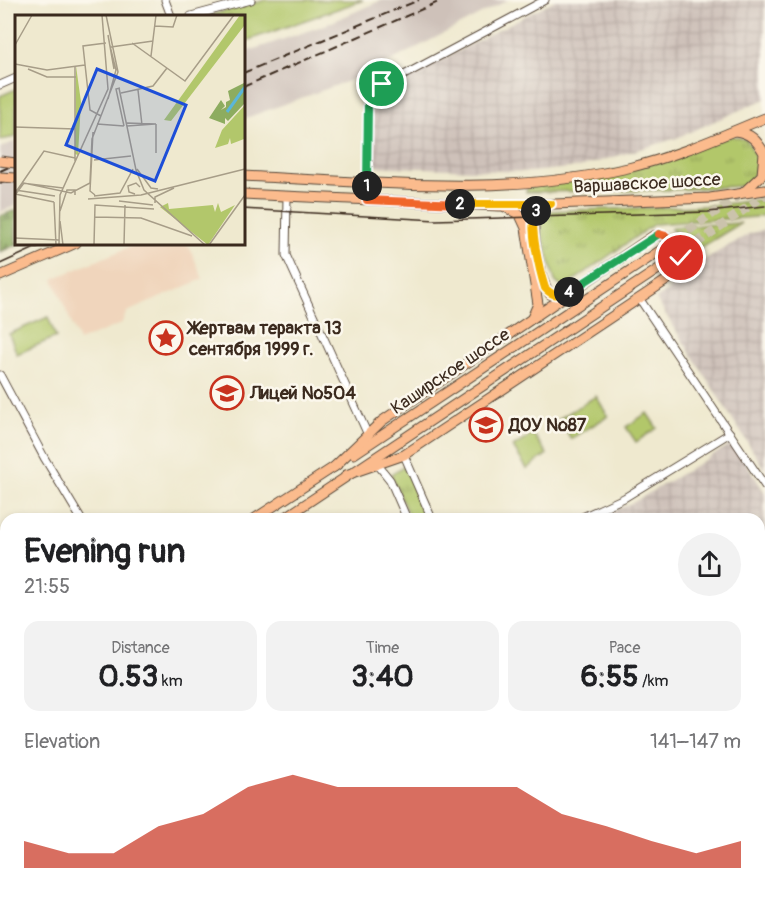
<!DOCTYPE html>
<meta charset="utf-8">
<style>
:root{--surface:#fff;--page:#f2f2f2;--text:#202124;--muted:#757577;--accent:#c8321e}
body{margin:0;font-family:Pangolin,sans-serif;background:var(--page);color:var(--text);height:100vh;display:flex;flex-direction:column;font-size:22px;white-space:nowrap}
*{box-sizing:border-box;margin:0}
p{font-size:20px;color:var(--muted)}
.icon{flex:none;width:33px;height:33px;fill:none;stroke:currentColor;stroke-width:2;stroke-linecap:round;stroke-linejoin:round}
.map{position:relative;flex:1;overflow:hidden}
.sheet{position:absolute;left:0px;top:513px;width:765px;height:384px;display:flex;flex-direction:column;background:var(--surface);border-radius:18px 18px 0 0;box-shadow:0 3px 9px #0003}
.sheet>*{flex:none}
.pin{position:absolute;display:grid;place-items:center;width:51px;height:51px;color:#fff;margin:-26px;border:3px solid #fff;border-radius:50%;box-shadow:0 2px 6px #0007}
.km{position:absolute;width:30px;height:30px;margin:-15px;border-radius:50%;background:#222;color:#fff;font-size:16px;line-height:30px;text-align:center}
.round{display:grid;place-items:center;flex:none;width:63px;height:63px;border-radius:32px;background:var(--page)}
.headline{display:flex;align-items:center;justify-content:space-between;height:102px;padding:0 24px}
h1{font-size:33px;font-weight:700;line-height:45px}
.figures{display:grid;grid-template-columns:repeat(3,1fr);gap:9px;height:102px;padding:6px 24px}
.figures div{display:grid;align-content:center;border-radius:15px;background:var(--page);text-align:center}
.figures b{font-size:30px;font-weight:700}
.figures small{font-size:16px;font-weight:400}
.figures p{font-size:16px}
.chart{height:168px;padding:12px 24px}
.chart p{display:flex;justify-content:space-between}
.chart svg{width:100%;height:108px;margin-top:6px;fill:var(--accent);opacity:.7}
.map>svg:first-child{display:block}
.built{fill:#f0d5bc}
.industrial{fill:url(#industrial-grid)}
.railway{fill:#cec1b9}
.grass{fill:url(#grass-tufts);stroke:#767844;stroke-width:1.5}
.forest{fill:url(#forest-firs);stroke:#646b3e;stroke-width:1.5}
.park{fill:#b2c76b;stroke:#767844;stroke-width:1.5}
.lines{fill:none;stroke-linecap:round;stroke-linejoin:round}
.major-tunnel{stroke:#cbc3ac;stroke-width:9;stroke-dasharray:9 4.5;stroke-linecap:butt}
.minor-casing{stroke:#564739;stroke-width:9}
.major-casing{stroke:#564739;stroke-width:11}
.minor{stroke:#fff;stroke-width:7}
.major{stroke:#fbbb8d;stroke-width:9}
.tram{stroke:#3b2a1e;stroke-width:1.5}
.rail{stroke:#3b2a1e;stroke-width:2;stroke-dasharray:9 4.5;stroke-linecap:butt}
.major-bridge-casing{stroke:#564739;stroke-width:11;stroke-linecap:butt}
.major-bridge{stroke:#fbbb8d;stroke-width:9}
.split-1-casing{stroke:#fff;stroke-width:12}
.split-2-casing{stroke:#fff;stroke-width:12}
.split-3-casing{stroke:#fff;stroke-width:12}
.split-4-casing{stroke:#fff;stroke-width:12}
.split-5-casing{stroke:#fff;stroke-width:12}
.split-6-casing{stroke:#fff;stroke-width:12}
.split-1{stroke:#22a559;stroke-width:8}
.split-2{stroke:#f0652b;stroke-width:8}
.split-3{stroke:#f5b400;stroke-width:8}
.split-4{stroke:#f5b400;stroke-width:8}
.split-5{stroke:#22a559;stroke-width:8}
.split-6{stroke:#f0652b;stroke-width:8}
.labels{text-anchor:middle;stroke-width:5;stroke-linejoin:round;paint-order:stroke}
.street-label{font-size:18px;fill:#3b2a1e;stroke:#fbf7ec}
.poi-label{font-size:18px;font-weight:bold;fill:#3b2a1e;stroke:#fbf7ec;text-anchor:start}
.inset-river{fill:none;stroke:#5bb6d9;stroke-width:3}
.inset-road{fill:none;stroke:#a79d88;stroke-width:1.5}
.view{fill:#1d4ed8;fill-opacity:0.15;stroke:#1d4ed8;stroke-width:3}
.inset-edge{fill:none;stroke:#3b2a1e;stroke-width:3}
</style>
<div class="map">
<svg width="765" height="897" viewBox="0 0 765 897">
<defs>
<pattern id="industrial-grid" width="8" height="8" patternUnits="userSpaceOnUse" patternTransform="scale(1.5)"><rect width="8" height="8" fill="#cec1b9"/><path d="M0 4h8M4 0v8" fill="none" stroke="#b2a69f"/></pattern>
<pattern id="grass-tufts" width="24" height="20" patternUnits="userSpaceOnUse" patternTransform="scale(1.5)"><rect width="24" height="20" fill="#b2c76b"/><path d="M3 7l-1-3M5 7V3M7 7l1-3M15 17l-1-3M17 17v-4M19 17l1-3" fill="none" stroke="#92a257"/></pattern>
<pattern id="forest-firs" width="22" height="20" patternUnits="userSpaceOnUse" patternTransform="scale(1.5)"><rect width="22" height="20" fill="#8dac5f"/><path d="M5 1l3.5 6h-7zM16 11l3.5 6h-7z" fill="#748c4e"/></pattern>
</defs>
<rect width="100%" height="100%" fill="#fbf7ec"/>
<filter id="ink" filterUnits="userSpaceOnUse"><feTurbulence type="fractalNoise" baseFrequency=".0167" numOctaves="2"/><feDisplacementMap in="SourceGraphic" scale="12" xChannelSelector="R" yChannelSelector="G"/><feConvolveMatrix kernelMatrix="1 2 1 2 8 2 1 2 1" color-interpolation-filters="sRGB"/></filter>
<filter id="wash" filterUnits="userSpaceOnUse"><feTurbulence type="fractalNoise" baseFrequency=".008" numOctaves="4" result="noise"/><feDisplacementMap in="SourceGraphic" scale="24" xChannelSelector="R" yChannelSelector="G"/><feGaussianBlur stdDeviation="1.35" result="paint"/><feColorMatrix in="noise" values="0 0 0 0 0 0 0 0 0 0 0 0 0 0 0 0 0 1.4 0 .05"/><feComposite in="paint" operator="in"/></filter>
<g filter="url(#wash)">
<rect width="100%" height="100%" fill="#efe9cf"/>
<!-- built -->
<g class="built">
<polygon points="139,243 181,243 189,246 203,279 127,312 121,324 79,341 53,279"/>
<polygon points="0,551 6,560 6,657 0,663"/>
<polygon points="6,780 6,891 273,891 278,897 0,897 0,790"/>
</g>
<!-- industrial -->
<g class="industrial">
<polygon points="555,0 765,0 765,99 674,139 580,167 529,172 371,166 371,104 375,95"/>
<polygon points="765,229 765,470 656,299 691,275 697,264 749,234"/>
<polygon points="730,445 736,447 765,493 765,742 759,741 759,519 595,519 634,502"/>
<polygon points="759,766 765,767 765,832 759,831"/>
<polygon points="759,884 765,886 765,897 280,897 276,891 759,891"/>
</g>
<!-- railway -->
<g class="railway">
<polygon points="382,0 508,0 362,76 243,119 243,53 325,25"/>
<polygon points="16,141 16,206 0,212 0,148"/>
</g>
<!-- grass -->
<g class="grass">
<polygon points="732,136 747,140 758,161 753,177 742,186 668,190 526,192 527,187 589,179"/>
<polygon points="765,199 765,215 756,217 654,224 566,286 559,285 555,281 538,219 540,214 547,211 708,206"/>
<polygon points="741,223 690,254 671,229 672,227"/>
<polygon points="403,466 408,473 428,519 410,519 391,475"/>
</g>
<!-- forest -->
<polygon class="forest" points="16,210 16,243 20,243 0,252 0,216"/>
<!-- park -->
<g class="park">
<polygon points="266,0 363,0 243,42 243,16 207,16"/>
<polygon points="16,89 16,137 0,140 0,96"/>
<polygon points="48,317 56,337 17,354 9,334"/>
<polygon points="596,396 608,416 571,439 559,419"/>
<polygon points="647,413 657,428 636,442 626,427"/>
<polygon points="533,434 547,454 527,469 513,447"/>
</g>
</g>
<g filter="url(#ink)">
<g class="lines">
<!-- major-tunnel -->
<g class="major-tunnel">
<polyline points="666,246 743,193"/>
<polyline points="674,259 765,195"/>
</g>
<!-- minor casing -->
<g class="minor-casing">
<g id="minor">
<polyline points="165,0 171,16"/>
<polyline points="191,16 251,0"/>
<polyline points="0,85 16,78"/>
<polyline points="287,197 286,255 368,435"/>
<polyline points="367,200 368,102 374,91 545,0"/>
<polyline points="639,298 765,486"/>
<polyline points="0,375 45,459 81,519"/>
<polyline points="404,455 432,519"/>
<polyline points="378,465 390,480 407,519"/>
<polyline points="578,519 624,498 730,433"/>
</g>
</g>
<!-- major casing -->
<g class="major-casing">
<g id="major">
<path d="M 735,131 C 750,133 757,140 764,153 L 762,175 L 744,192"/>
<path d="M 243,176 C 371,182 502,197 628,168 C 675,157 721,136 765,118"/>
<polyline points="243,194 500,206 710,198 765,190"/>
<path d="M 546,206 L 538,208 C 528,221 539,281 550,294 L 557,295 L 567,293"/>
<polyline points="505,207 520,215 526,228 538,304 532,318"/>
<polyline points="0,276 76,243"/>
<polyline points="354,454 664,248"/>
<path d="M 334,467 L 382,421 L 653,236 C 669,231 685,255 682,270 L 404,455 L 346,475"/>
<polyline points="254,519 337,465"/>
<polyline points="283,519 672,260"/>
<polyline points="0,675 6,674"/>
<polyline points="0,690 6,685"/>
<polyline points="0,711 6,706"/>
<polyline points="0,767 6,757"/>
</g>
</g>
<!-- minor -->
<use href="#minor" class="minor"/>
<!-- major -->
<use href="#major" class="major"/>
<!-- tram -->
<g class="tram">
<polyline points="243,209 436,220 708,212 765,206"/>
<polyline points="0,264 46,243"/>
</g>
<!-- rail -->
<g class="rail">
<polyline points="243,73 419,0"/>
<polyline points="243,87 443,0"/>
<polyline points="0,171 16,164"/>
<polyline points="0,183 16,176"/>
</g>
<!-- major-bridge casing -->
<g class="major-bridge-casing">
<g id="major-bridge">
<polyline points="0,161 16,163"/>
<polyline points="0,177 16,178"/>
</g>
</g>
<!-- major-bridge -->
<use href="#major-bridge" class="major-bridge"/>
</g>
</g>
<g class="lines" filter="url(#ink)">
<!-- split-1 casing -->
<g class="split-1-casing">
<polyline id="split-1" points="367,186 368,102 374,91 382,84"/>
</g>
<!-- split-2 casing -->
<g class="split-2-casing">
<polyline id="split-2" points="367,186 367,200 460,204"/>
</g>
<!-- split-3 casing -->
<g class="split-3-casing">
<polyline id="split-3" points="460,204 551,204 536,211"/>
</g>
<!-- split-4 casing -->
<g class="split-4-casing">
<path id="split-4" d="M 536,211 C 528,223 540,272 545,288 C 553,297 558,295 569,292"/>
</g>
<!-- split-5 casing -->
<g class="split-5-casing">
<polyline id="split-5" points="569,292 659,234"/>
</g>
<!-- split-6 casing -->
<g class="split-6-casing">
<polyline id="split-6" points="659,234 666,236 681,258"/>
</g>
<!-- split-1 -->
<use href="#split-1" class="split-1"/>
<!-- split-2 -->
<use href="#split-2" class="split-2"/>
<!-- split-3 -->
<use href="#split-3" class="split-3"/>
<!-- split-4 -->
<use href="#split-4" class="split-4"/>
<!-- split-5 -->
<use href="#split-5" class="split-5"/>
<!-- split-6 -->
<use href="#split-6" class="split-6"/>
</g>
<!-- icons -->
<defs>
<g id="sight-ring" transform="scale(1.725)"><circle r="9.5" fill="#fbf7ec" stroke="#c8321e" stroke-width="1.5"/><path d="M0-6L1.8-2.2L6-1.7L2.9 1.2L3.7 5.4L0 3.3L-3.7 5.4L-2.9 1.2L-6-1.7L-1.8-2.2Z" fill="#c8321e"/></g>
<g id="school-ring" transform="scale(1.725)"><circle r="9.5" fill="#fbf7ec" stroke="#c8321e" stroke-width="1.5"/><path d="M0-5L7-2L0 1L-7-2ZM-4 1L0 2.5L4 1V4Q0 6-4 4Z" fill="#c8321e"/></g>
</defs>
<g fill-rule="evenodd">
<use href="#sight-ring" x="166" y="338"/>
<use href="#school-ring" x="227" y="393"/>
<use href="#school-ring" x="486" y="425"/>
</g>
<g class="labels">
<!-- street labels -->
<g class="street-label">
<text transform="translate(647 183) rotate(-3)" y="6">Варшавское шоссе</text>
<text transform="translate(450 371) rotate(-34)" y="6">Каширское шоссе</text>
</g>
<!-- poi labels -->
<g class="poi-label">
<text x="189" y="334">Жертвам теракта 13<tspan x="189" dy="21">сентября 1999 г.</tspan></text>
<text x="250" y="399">Лицей №504</text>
<text x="509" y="431">ДОУ №87</text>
</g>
</g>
<!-- overview -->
<g transform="translate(15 15)">
<rect width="230" height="230" fill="#efe9cf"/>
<path d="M 225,0 L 229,0 L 229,11 L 156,106 L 149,105 ZM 153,188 L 154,194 L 198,190 L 200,197 L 203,188 L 206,197 L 220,190 L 193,230 L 145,192 Z" fill="#b2c76b"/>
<path d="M 229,68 L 229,89 L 213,106 L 210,103 L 210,109 L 194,103 L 206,85 L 210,91 L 206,95 L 211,92 L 211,87 L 215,85 L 213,76 Z" fill="#8dac5f"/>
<path d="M 61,51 L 66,87 L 63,140 L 60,139 ZM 229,91 L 229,124 L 216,129 L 215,123 L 213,129 L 200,133 L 207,115 Z" fill="#b2c76b"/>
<path class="inset-river" d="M 212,97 L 230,72"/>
<path class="inset-road" d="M 140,11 L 158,12 L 162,0M 93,20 L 99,54M 117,28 L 170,66 L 219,0M 0,30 L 17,0M 96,32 L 138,26M 136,41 L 141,0M 0,49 L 32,55 L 70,50M 13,54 L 32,62 L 61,62M 104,73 L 121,155 L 129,175 L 190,230M 105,73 L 101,74 L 109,111M 123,75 L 127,110M 106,78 L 138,71 L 152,53M 93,84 L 101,55 L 95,31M 86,101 L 75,95 L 68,31 L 91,28M 112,108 L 141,109M 82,109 L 109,111M 141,109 L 141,138M 112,111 L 140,109M 0,112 L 60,114M 78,117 L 75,176 L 80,180M 79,145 L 116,141M 60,146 L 60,51M 122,154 L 136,173 L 143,174M 7,168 L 29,136 L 60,143M 0,175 L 40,181M 0,178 L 7,168 L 48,173M 0,179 L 39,187M 120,179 L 114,177 L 113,171 L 121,168 L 125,172M 0,180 L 9,168 L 56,178 L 75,168 L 77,124 L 103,57 L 91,0M 79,181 L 105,178 L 118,154M 73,184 L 126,180 L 230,154M 104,186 L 138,190M 39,187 L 41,230M 140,188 L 140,182 L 159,173M 45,196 L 52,175 L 60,175 L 60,180M 80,202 L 126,203 L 177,221M 45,206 L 48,230M 0,223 L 44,225M 44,230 L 45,180 L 93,74 L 87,0M 79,230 L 80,190 L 139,194M 109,230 L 110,190M 194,230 L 230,180"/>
<path class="view" d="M 82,54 L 171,90 L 140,166 L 51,130 Z"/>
<rect width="230" height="230" class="inset-edge"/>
</g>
</svg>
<div class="pin" style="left:382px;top:84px;background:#1e9e55"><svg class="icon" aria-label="arrive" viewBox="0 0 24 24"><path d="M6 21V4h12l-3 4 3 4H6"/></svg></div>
<div class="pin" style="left:681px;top:258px;background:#d93025"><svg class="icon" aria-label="check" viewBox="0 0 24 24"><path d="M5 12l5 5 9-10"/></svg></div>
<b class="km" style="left:367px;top:186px">1</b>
<b class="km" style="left:460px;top:204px">2</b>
<b class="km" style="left:536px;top:211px">3</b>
<b class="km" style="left:569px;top:292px">4</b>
<section class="sheet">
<div class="headline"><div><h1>Evening run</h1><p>21:55</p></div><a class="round"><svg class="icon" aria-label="share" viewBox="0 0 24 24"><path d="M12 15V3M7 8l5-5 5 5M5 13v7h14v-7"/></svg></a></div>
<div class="figures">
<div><p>Distance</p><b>0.53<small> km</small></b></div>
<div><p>Time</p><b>3:40</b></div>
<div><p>Pace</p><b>6:55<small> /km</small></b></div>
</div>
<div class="chart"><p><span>Elevation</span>141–147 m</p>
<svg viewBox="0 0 160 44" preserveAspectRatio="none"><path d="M0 44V33L10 38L20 38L30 27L40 22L50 11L60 6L70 11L80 11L90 11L100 11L110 11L120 22L130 27L140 33L150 38L160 33V44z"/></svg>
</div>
</section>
</div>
